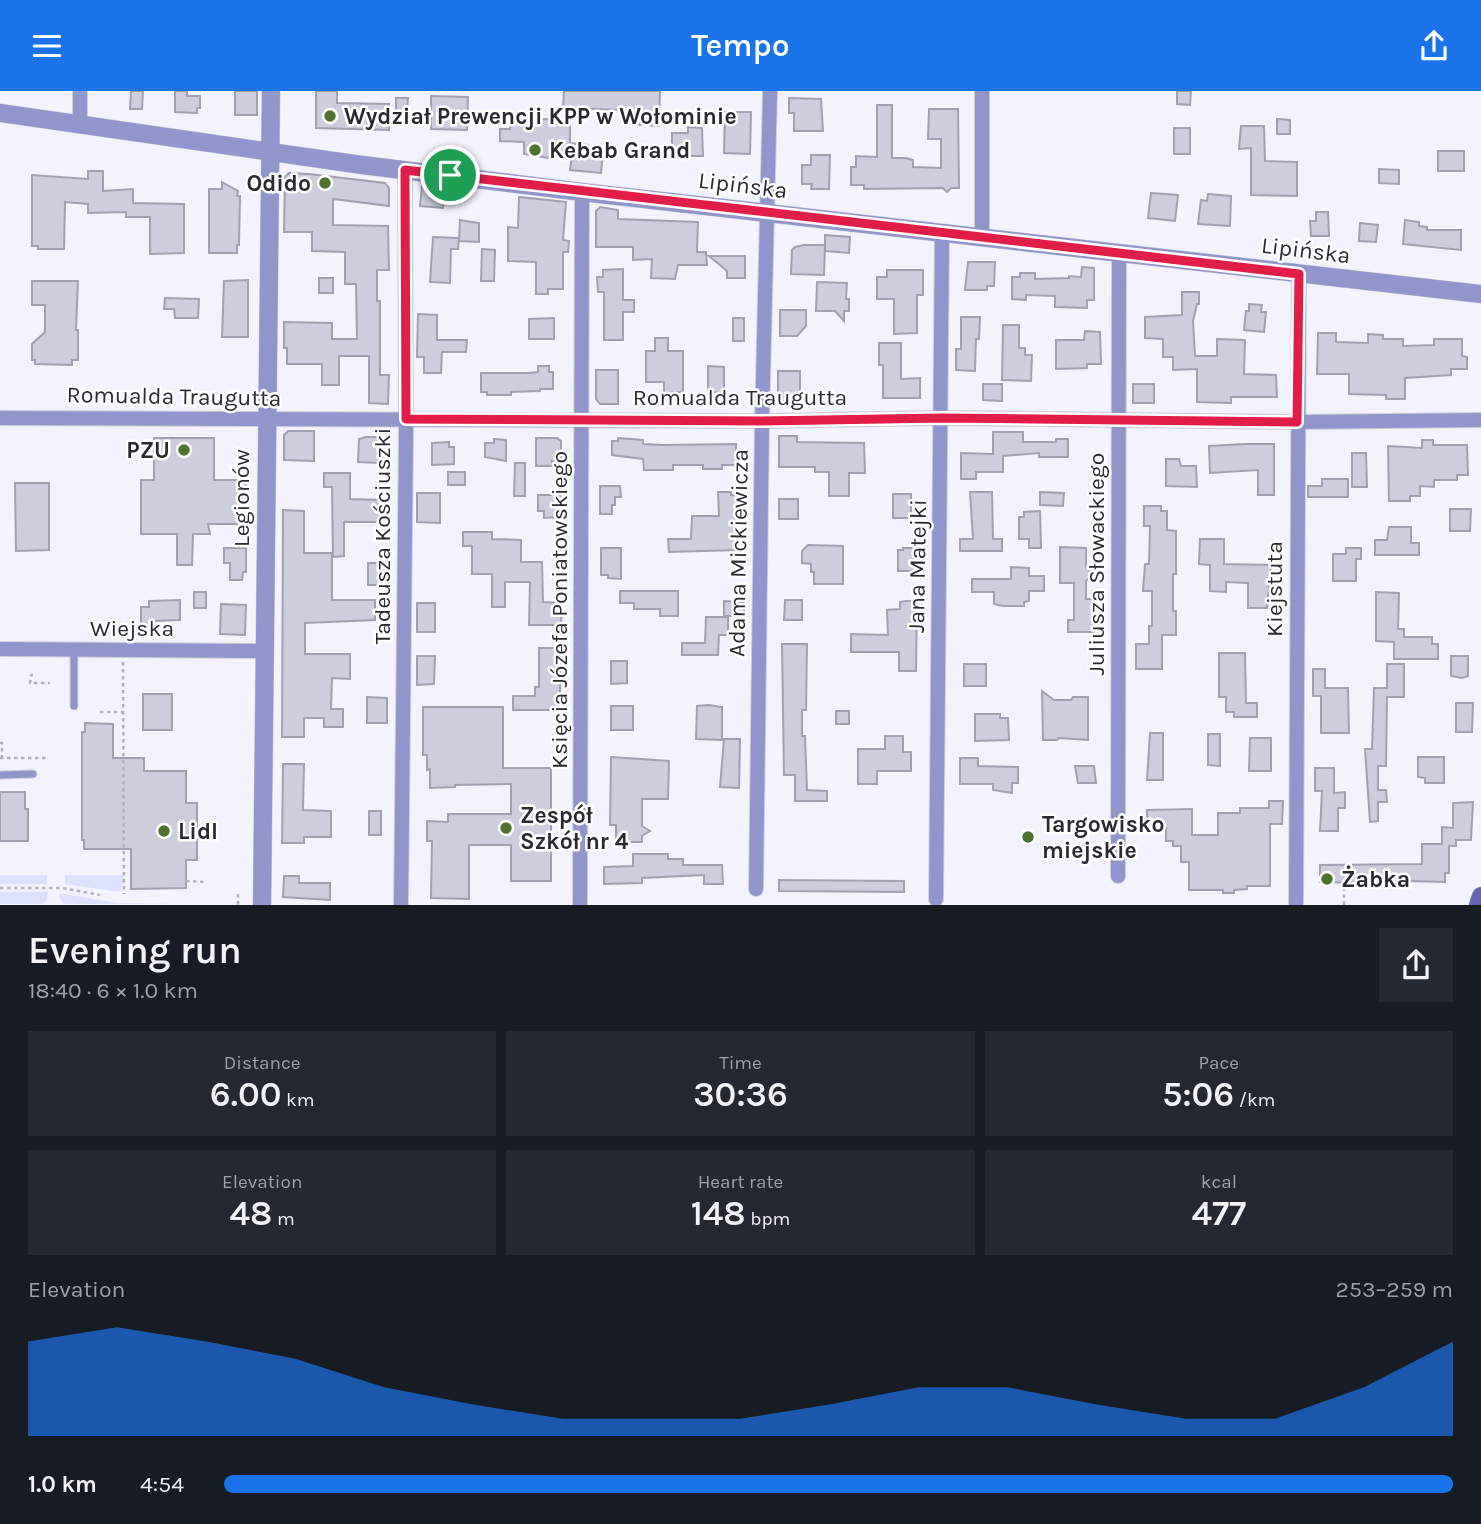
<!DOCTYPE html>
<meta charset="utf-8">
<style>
:root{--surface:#171b24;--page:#242831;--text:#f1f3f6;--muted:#9ea1a6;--accent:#1a73e8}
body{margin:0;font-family:Karla,sans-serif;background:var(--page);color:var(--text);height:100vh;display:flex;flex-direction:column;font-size:26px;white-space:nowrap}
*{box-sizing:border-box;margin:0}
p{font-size:23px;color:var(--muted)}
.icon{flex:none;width:38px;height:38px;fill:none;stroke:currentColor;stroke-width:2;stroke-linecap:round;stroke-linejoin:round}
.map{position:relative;height:814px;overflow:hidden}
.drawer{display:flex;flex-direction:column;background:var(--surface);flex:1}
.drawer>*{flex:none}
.pin{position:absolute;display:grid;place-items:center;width:60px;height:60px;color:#fff;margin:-30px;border:4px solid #fff;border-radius:50%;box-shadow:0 2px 7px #0007}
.round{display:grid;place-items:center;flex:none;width:74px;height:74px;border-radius:0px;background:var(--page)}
.head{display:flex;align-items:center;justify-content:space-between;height:119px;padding:0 28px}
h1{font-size:38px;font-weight:600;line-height:52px}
.figures{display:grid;grid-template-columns:repeat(3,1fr);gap:10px;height:119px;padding:7px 28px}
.figures div{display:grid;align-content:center;border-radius:0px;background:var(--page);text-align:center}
.figures b{font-size:35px;font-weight:600}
.figures small{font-size:19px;font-weight:400}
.figures p{font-size:19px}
.chart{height:196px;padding:14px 28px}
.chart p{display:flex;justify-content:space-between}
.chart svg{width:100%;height:126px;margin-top:7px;fill:var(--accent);opacity:.7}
ul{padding:0 28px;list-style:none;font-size:23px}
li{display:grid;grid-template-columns:112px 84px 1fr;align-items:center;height:52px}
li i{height:18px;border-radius:9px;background:var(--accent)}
header{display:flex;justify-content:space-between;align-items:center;height:91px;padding:0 28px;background:var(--accent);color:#fff;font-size:32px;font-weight:600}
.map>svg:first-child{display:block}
.green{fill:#dee1fe}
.building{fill:#cccddd;stroke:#a0a1b0;stroke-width:2}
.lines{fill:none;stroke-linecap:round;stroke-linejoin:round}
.service-casing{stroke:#cecfd8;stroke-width:9}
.minor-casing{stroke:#cecfd8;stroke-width:16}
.tertiary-casing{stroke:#cecfd8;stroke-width:19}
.secondary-casing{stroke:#cecfd8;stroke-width:19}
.path{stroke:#b0b1b9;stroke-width:2.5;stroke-dasharray:3.5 3.5;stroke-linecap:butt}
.service{stroke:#9295cb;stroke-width:7}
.minor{stroke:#9295cb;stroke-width:14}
.tertiary{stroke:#9295cb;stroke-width:18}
.secondary{stroke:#6665b4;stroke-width:18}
.route-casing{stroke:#fff;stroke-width:14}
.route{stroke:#e11d48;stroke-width:9}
.poi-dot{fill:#4f732d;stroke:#fff;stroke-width:2.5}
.labels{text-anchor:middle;stroke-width:5;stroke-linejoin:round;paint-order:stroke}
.poi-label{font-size:23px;font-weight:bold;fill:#292a30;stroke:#fff;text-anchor:start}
.street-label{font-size:23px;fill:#292a30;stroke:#fff}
</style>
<header><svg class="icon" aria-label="menu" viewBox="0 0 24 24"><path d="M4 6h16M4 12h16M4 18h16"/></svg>Tempo<svg class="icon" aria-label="share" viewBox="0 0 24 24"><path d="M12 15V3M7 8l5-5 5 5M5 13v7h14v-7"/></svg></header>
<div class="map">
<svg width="1481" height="814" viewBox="0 0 1481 814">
<rect width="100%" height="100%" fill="#f2f3fd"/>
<!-- green -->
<g class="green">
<rect x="0" y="784" width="47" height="9"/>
<polygon points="65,784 123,784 123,794 119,801 65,793"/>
<polygon points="0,801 48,801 47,809 43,813 0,813"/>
<polygon points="59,802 117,812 180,813 64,813 59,807"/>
</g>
<!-- building -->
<g class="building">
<polygon points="131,0 143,0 142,18 130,18"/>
<polygon points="175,0 187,0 187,5 200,5 200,17 197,17 197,22 175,21"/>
<rect x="235" y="0" width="22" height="24"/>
<polygon points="316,0 337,0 337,12 389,13 389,39 316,37"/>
<polygon points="564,0 660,0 659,35 631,33 631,27 621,27 621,19 563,17"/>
<polygon points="1177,0 1191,0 1190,14 1177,13"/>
<polygon points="431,5 468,6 467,39 431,38"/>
<polygon points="396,7 408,7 407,22 396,22"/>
<polygon points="789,7 821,8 823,40 794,40 794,22 789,22"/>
<polygon points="877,14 892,14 892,67 906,67 913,69 913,76 941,77 941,48 928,48 929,18 958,18 959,97 951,97 947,101 943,97 864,98 864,94 851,94 851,76 856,76 856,65 877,66"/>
<polygon points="725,21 751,21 750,63 724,62"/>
<polygon points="510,27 570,29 570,52 588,54 588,59 603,61 601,82 570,79 572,65 552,64 548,67 524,63 524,51 500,50 500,38 510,38"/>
<polygon points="1277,28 1290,29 1290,43 1277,43"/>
<polygon points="1241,35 1264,35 1265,70 1297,71 1297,105 1251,104 1251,57 1239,58"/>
<polygon points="688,36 702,37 703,65 672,65 672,42 688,42"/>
<rect x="1174" y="37" width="16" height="26"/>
<rect x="1438" y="60" width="26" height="20"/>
<polygon points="811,64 830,64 829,98 811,98 812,93 802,93 802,74 811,74"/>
<polygon points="1379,78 1399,79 1399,93 1379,92"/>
<polygon points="88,80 103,80 103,100 133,98 133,112 184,113 184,162 150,163 150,126 126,126 126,121 88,122 88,113 65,111 64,158 38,158 38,155 32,155 32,84 88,88"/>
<polygon points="289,82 309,83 385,92 389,97 389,115 333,108 333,134 388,135 389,179 377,179 377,210 380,210 380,284 389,284 388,313 369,312 369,265 339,265 339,294 322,294 322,273 287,273 287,257 284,257 284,231 332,232 332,248 357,248 356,193 345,193 345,161 312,160 312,141 284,141 285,86"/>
<polygon points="222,91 238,100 237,105 240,105 239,154 237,154 237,162 209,162 209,98 222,98"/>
<polygon points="422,95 446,98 443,117 420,115"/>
<polygon points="1151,102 1178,104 1175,130 1148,127"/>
<polygon points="1208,103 1231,105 1230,135 1198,133 1201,109 1207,110"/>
<polygon points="519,106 566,111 563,149 569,150 568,161 563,161 563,198 548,198 548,203 536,203 536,171 508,170 508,136 518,137"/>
<polygon points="600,116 618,119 618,128 698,131 697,161 706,161 707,174 678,174 675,188 651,187 652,168 633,169 633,156 596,156 596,120"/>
<polygon points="1316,121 1328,121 1329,145 1311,145 1310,130 1316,130"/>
<polygon points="460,129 479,132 479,151 459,150"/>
<polygon points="1405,129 1419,131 1419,135 1427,136 1427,139 1461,139 1461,159 1403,153"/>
<polygon points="1360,132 1378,134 1376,151 1359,150"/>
<polygon points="825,144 850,146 849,162 825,160"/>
<polygon points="433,146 459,147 458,158 451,158 450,192 430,191"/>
<polygon points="804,154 825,154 824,184 791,183 792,159 795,156"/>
<polygon points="482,158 495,159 494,190 481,190"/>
<polygon points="709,165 745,165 745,187 727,187 727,180"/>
<polygon points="968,171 995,171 994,195 987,195 987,199 965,199"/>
<polygon points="1082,176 1094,177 1094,209 1087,209 1087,217 1055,216 1055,205 1026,204 1026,209 1012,208 1012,186 1020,186 1020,182 1035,182 1035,188 1069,187 1069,185 1081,186"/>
<polygon points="623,178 623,209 634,209 634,221 623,221 623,249 604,249 604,201 598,201 597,186 603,186 603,179"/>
<polygon points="887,179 923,179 923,204 917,204 917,242 894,243 894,208 877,208 877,186 887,186"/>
<rect x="319" y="187" width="14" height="15"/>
<polygon points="248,189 248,246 222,246 224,190"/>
<polygon points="32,190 78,190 76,239 78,239 78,269 72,269 72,274 35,273 35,269 32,269 32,253 45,241 45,214 32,214"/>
<polygon points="817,191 847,192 846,208 849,208 849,220 844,220 844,230 835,220 816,220"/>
<polygon points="1182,201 1199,201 1199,213 1197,213 1193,230 1195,265 1217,265 1217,248 1245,249 1244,283 1276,284 1277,306 1231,306 1231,312 1197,311 1197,278 1173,279 1173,266 1163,266 1163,248 1145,247 1145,226 1182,224"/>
<polygon points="165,207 199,208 198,227 175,227 174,218 164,218"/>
<polygon points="1249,213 1262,214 1261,221 1266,221 1264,241 1244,239 1246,220 1249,220"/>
<polygon points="780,219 806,219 806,235 797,245 780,245"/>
<polygon points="418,223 437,224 437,249 467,249 466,261 442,261 441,282 424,282 424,266 417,266"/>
<polygon points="961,226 980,226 979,248 976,248 975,280 956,279 956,258 961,258"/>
<polygon points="554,227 554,248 529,248 529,228"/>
<rect x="733" y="227" width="11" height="23"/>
<polygon points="1003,234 1019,234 1019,257 1025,257 1025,264 1032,264 1031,290 1002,289"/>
<polygon points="1085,240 1100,241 1101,273 1087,273 1087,277 1056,278 1056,249 1084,249"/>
<polygon points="1318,242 1336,242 1336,251 1368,252 1368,243 1383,244 1383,248 1403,248 1403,255 1434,254 1434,248 1462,248 1462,265 1467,266 1467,278 1451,278 1451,284 1405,287 1405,308 1386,308 1386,304 1349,303 1349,283 1317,283"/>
<polygon points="655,247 668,247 668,260 683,260 683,301 664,302 664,291 646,291 646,260 655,260"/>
<polygon points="879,252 901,252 901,288 920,287 920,307 883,307 883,274 879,274"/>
<polygon points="538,275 549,275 549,281 553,281 553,298 540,298 540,300 511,301 511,304 487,304 487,301 481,301 481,282 529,282 538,281"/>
<polygon points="708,275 724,276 724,302 708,301"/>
<polygon points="596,279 618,279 618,313 600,313 596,308"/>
<polygon points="778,280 800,280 800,311 778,310"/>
<polygon points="983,293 1002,293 1002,310 983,309"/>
<rect x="1133" y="293" width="21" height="19"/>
<polygon points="288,340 314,340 314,370 284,369 284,344"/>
<polygon points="993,341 1023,341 1023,351 1056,351 1056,348 1068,348 1068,366 1039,366 1039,362 1003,365 1003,381 976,381 976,388 961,388 961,362 993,363"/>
<polygon points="779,345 797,345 797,351 864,352 865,382 849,382 849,405 829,405 829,381 815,381 815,376 779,376"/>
<polygon points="366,346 382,346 382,362 379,362 379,372 358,371 359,348"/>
<polygon points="154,347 214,347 214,389 246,389 246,433 208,433 210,443 193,443 192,474 177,474 177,443 141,443 141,389 154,389"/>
<polygon points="536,347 557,347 561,350 561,370 552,370 552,375 536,375"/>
<polygon points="618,347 643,349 643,353 663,354 736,353 736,374 722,374 722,378 703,378 703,374 673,374 673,379 644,379 643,368 612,364 612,350 618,350"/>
<polygon points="494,348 506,349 506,370 485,366 485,352 494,352"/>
<polygon points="1422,349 1433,349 1433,354 1467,354 1468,384 1457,384 1457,389 1434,389 1434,396 1420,395 1420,405 1410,405 1410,410 1389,410 1388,355 1422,357"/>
<polygon points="449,351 449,356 454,356 454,373 432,374 432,352"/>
<polygon points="1245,353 1274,353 1274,404 1258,404 1258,379 1210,382 1209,355"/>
<polygon points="1352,362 1366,362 1367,396 1352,396"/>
<polygon points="1166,368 1179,368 1181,375 1196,375 1197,396 1166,395"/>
<polygon points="515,372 525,372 525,405 514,405"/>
<rect x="448" y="381" width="17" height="13"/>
<polygon points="324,382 350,382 350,408 382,409 382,431 344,431 344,465 333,466 332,396 324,396"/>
<polygon points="1322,388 1348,388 1348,406 1308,406 1308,395 1322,395"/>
<polygon points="15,392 49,392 49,459 16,460"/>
<polygon points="600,395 620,395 621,406 615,406 615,414 612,414 612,423 600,423"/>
<polygon points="718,401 731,401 731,404 741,404 741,428 737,428 738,459 669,461 668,448 691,448 692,425 719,425"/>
<polygon points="970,401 992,401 993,448 1002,448 1002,460 960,460 960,448 973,448"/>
<polygon points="1040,401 1064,402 1063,415 1040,414"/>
<polygon points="417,402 440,402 440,432 417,431"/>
<rect x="893" y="403" width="18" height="24"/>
<polygon points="538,404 560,404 560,426 544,427 544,420 538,420"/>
<rect x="779" y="408" width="19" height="20"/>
<polygon points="1144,415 1161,415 1161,420 1167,420 1167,439 1176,440 1176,483 1173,483 1173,520 1176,520 1176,544 1162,544 1162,578 1136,578 1136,553 1149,553 1149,535 1152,535 1152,500 1143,500 1145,473 1149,473 1150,435 1144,435"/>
<polygon points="1450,418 1471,418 1470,440 1450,440"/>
<polygon points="283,419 304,420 304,462 332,462 332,509 375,509 375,529 305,532 305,563 350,563 350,588 332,587 331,618 343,618 343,636 324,636 324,627 304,627 304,646 282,646"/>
<polygon points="1040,420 1041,457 1029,457 1029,448 1019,448 1019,426 1024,426 1024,421"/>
<polygon points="1389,436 1411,436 1411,452 1419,452 1419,464 1375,464 1375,449 1387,449"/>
<polygon points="463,441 492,441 492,448 521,449 521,471 542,471 543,511 562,512 561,534 529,534 530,491 505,491 505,516 492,516 492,483 472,483 472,455 463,455"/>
<polygon points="1200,448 1224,448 1224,473 1271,474 1267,517 1248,517 1248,492 1226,491 1226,501 1210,500 1210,474 1199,473"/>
<polygon points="808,454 843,455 843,493 814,493 814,481 811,481 811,473 802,472 802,460"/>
<polygon points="1060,456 1086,457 1086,476 1092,483 1086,490 1086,508 1095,508 1094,541 1068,541 1068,529 1074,529 1074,492 1060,492"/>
<polygon points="224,457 246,457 246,481 243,481 242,489 230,489 230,472 224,472"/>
<polygon points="601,457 621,457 621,488 608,487 608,484 601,484"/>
<polygon points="903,457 920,457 920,480 898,480 898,459 903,459"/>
<polygon points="1346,457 1361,457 1361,468 1356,468 1356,490 1333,490 1333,463 1346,463"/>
<polygon points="368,472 388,472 389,494 368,494"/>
<polygon points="1011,476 1029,477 1029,485 1044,485 1044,500 1029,500 1029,510 1024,511 1024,515 1002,515 994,513 994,501 972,501 972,488 1011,488"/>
<polygon points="620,500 678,500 678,525 660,525 660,518 634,518 634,512 620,512"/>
<rect x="194" y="501" width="12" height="16"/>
<polygon points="1376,501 1399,502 1398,538 1404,538 1404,546 1432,546 1432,553 1438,553 1438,568 1394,568 1394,551 1376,550"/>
<polygon points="180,509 180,529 153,530 153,538 141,538 141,516 149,516 149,510"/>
<polygon points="785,509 802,509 802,529 784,529"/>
<polygon points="724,510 744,511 744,525 724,525"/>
<polygon points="906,510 917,510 916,580 899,580 899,561 851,561 851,543 888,544 887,519 900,518 900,511"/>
<rect x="417" y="512" width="18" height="29"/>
<polygon points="221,513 246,514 245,544 220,543"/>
<polygon points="706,526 728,526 728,544 719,544 718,564 682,564 682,552 705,552"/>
<polygon points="782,553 807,553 806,619 802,619 802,645 805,645 807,699 827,700 827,710 795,710 795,684 784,684"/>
<polygon points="539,557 560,557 560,605 563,605 563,619 513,619 513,605 535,605 535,596 539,596"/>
<polygon points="1219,562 1245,562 1246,612 1257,612 1257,626 1234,626 1234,621 1226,621 1226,606 1219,606"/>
<polygon points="417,565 435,565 434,593 417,594"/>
<polygon points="1451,565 1468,565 1468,585 1462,587 1451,585"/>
<polygon points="611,570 627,570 627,592 611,593"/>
<rect x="964" y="573" width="22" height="22"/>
<polygon points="1387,573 1404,573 1404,606 1387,606 1386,675 1378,675 1378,699 1386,699 1387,711 1378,711 1378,730 1370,731 1365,658 1372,658 1374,597 1387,597"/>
<polygon points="1313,578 1325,578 1325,597 1348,597 1349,642 1321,642 1321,605 1313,605"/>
<polygon points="1042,600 1054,609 1071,609 1073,606 1088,606 1088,649 1059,647 1057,649 1043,649"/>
<rect x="143" y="603" width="29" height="36"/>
<polygon points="367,606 387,607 387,632 367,632"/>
<polygon points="1456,612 1473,612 1472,641 1456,641"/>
<polygon points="709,614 722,616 722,649 696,648 697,615"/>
<rect x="611" y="615" width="22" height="24"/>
<polygon points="423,616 503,616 503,677 551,677 551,790 511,790 511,754 469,754 469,808 431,807 432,750 427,750 427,730 448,731 448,723 511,723 511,693 455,694 455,696 430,697 430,678 427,679 427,664 423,664"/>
<rect x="836" y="620" width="13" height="13"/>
<polygon points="975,623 1000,623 1000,627 1008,627 1009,649 975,650"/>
<polygon points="85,632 113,633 113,667 144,667 144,680 186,680 186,712 197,712 197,769 186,769 186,797 131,798 131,758 84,758 84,749 82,749 82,641 85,641"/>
<polygon points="1150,642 1163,642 1163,689 1147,689"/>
<polygon points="1208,643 1220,643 1220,675 1208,674"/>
<polygon points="885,645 903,645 903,661 911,661 911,680 877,680 877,693 858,693 858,658 885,658"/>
<polygon points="1250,647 1271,647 1271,680 1249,680"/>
<polygon points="724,648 740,648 739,697 720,696"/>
<polygon points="611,666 669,670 668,708 642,708 642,735 650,740 642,745 642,751 616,751 616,734 610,734"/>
<polygon points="1418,666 1444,666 1444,692 1425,692 1425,687 1418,686"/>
<polygon points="960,667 978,667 978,675 1018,676 1018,692 1012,692 1012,702 993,699 993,693 960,693"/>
<polygon points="283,673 304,673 303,719 331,720 331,746 304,746 304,752 282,752"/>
<polygon points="1075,675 1094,675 1096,692 1078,692"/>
<polygon points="1315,677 1334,677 1334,702 1345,701 1345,717 1338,717 1338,740 1320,740 1322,700 1315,700"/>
<polygon points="0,701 25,701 25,718 28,718 28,750 0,750"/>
<polygon points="1269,710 1283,710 1282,733 1270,733 1270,795 1247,795 1247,798 1234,799 1234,802 1223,802 1223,799 1189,799 1189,771 1181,771 1181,755 1173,755 1173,750 1166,750 1166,737 1147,736 1147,719 1192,718 1192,744 1218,744 1218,722 1240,722 1240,717 1269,717"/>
<polygon points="1473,711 1471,749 1456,749 1456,755 1449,755 1449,782 1445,782 1445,791 1408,790 1408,793 1320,791 1320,774 1422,773 1422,753 1442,753 1442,736 1453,737 1453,712"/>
<rect x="369" y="720" width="12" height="24"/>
<polygon points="633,763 668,763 668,768 683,768 683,774 722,774 723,793 704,793 704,784 642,787 642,792 604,793 604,776 633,775"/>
<polygon points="284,785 299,785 299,792 330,792 330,809 283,806"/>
<polygon points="779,789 904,790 904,801 779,800"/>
</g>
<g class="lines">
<!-- service casing -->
<g class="service-casing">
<g id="service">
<polyline points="74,615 74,559"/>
<polyline points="0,684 33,683"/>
</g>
</g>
<!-- minor casing -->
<g class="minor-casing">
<g id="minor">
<polyline points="80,34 80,0"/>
<polyline points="982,147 982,0"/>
<polyline points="0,327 762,330 942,327 1297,331 1481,329"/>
<polyline points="0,558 264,560"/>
<polyline points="1118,785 1119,162"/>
<polyline points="756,798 762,330 770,0"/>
<polyline points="936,808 942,143"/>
<polyline points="401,812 406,346 405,79"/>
<polyline points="580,812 582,101"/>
<polyline points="1296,814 1299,183"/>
</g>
</g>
<!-- tertiary casing -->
<g class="tertiary-casing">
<g id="tertiary">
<polyline points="0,22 362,74 582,101 1481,203"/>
<polyline points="262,814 271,0"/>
</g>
</g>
<!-- secondary casing -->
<g class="secondary-casing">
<polyline id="secondary" points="1478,814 1481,805"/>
</g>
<!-- path -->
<g class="path">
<polyline points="123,571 124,803"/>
<polyline points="33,584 31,584 30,592 50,592"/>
<polyline points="100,621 123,621"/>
<polyline points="0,652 2,652 2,667"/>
<polyline points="0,667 49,667"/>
<polyline points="186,790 206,791"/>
<polyline points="0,797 62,797 100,804"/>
<polyline points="238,803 238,814"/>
<polyline points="1344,814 1344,795"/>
</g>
<!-- service -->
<use href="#service" class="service"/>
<!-- minor -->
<use href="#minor" class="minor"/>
<!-- tertiary -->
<use href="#tertiary" class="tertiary"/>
<!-- secondary -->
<use href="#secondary" class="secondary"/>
</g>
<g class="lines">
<!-- route casing -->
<g class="route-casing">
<polygon id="route" points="405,79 1299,183 1297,331 942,327 762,330 406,328"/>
</g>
<!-- route -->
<use href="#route" class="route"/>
</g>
<!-- markers -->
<g class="poi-dot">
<circle cx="330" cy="25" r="7"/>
<circle cx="535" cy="59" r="7"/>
<circle cx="325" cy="92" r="7"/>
<circle cx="184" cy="359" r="7"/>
<circle cx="506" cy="737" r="7"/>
<circle cx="164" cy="740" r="7"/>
<circle cx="1028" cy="746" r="7"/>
<circle cx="1327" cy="788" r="7"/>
</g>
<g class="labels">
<!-- poi labels -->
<g class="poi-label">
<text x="344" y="33">Wydział Prewencji KPP w Wołominie</text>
<text x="549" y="67">Kebab Grand</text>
<text x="311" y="100" text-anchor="end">Odido</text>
<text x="170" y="367" text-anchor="end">PZU</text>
<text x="520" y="732">Zespół<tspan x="520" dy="26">Szkół nr 4</tspan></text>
<text x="1042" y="741">Targowisko<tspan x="1042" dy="26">miejskie</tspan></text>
<text x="178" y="748">Lidl</text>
<text x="1341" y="796">Żabka</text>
</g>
<!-- street labels -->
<g class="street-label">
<text transform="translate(743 94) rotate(7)" y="8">Lipińska</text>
<text transform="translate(1306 159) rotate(7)" y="8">Lipińska</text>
<text transform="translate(174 305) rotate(1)" y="8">Romualda Traugutta</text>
<text x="740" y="314">Romualda Traugutta</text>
<text transform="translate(241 407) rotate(-90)" y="8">Legionów</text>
<text transform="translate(382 445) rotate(-90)" y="8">Tadeusza Kościuszki</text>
<text transform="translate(738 462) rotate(-89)" y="8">Adama Mickiewicza</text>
<text transform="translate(1096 473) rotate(-90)" y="8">Juliusza Słowackiego</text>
<text transform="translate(917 475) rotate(-89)" y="8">Jana Matejki</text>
<text transform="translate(1274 498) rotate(-90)" y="8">Kiejstuta</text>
<text transform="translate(559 519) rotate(-90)" y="8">Księcia Józefa Poniatowskiego</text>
<text x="132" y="545">Wiejska</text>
</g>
</g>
</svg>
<div class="pin" style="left:450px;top:84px;background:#1e9e55"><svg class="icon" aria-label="arrive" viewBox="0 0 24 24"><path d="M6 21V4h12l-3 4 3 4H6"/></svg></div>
</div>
<section class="drawer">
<div class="head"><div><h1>Evening run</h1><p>18:40 · 6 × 1.0 km</p></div><a class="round"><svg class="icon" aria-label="share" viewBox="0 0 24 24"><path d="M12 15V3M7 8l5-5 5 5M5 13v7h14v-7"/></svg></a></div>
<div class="figures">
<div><p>Distance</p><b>6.00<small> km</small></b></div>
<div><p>Time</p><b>30:36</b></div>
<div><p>Pace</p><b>5:06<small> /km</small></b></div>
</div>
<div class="figures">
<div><p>Elevation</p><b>48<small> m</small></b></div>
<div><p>Heart rate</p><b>148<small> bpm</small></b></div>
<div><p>kcal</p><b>477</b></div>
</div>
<div class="chart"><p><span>Elevation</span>253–259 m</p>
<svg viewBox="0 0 160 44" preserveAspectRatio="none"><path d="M0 44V11L10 6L20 11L30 17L40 27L50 33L60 38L70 38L80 38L90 33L100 27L110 27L120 33L130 38L140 38L150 27L160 11V44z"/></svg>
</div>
<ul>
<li><b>1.0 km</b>4:54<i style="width:100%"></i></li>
</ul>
</section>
